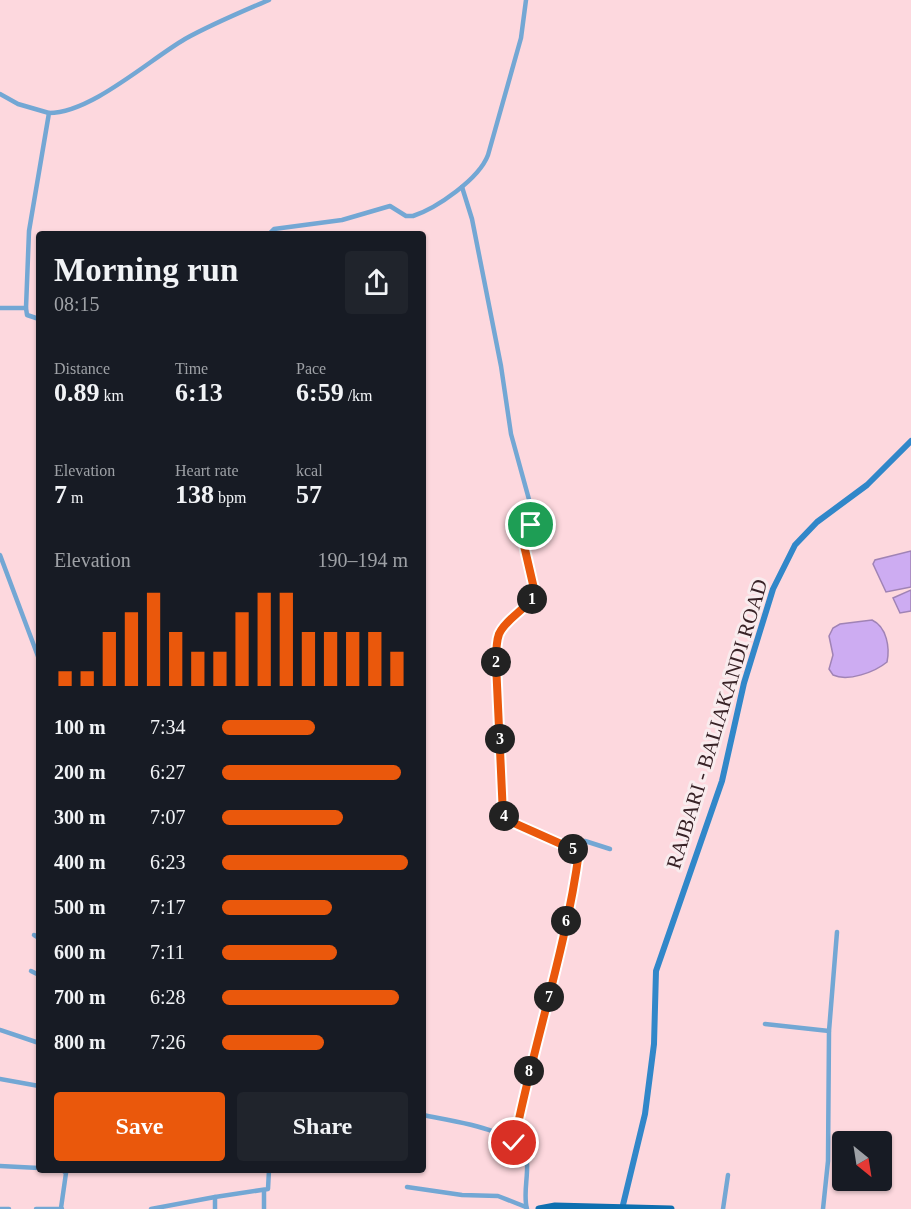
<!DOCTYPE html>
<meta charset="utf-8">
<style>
:root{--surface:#171b24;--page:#20242c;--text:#f1f3f6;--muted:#9ea1a6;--accent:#ea580c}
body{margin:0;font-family:"Times New Roman",serif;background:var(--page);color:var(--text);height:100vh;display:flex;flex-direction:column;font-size:22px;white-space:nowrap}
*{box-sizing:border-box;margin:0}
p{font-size:20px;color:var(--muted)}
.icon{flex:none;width:33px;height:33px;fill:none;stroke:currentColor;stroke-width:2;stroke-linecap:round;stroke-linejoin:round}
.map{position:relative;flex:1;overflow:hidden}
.panel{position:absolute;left:36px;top:231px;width:390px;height:942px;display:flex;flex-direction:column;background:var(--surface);border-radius:6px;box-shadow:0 2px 4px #0004}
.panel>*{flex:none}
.needle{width:39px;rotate:150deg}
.controls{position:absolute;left:832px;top:1131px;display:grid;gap:12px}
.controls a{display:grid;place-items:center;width:60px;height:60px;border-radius:6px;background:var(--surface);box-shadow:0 2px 4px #0004;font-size:30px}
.pin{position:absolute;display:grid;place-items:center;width:51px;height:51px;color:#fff;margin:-26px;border:3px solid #fff;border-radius:50%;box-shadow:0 2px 6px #0007}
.km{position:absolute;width:30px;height:30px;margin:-15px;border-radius:50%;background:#222;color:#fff;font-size:16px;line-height:30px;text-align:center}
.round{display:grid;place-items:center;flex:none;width:63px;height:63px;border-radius:6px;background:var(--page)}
.head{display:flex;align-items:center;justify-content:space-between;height:102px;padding:0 18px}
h1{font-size:33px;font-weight:800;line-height:45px}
.figures{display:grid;grid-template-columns:repeat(3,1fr);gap:9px;height:102px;padding:6px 18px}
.figures div{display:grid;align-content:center}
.figures b{font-size:26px;font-weight:800}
.figures small{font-size:16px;font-weight:400}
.figures p{font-size:16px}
.chart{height:168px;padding:12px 18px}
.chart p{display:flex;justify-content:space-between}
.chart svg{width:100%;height:108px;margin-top:6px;stroke:var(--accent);stroke-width:6}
.action{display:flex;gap:12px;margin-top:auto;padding:12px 18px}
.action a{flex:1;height:69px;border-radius:6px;background:var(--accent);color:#fff;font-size:24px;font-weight:800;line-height:69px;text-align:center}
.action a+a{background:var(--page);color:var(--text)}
ul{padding:0 18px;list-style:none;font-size:20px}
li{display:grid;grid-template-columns:96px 72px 1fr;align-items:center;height:45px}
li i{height:15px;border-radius:8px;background:var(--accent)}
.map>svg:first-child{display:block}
.water{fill:#cdacf2;stroke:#a083b5;stroke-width:1.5}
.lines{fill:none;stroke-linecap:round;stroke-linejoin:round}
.minor{stroke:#73a7d4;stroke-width:4.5}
.secondary{stroke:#3187c9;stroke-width:6}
.primary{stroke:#0f6fb0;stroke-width:7}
.route-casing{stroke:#fff;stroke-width:12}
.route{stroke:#ea580c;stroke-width:8}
.labels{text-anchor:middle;stroke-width:6;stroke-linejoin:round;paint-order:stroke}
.street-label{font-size:21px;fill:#382226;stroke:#f9ecee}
</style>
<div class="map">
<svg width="911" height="1209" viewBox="0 0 911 1209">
<rect width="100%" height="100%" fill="#fdd8de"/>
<!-- water -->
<g class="water">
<polygon points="911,551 911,587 886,592 873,564 875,560"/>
<polygon points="911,590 911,611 900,613 893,598"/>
<path d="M 872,620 C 887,627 890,648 887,662 C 875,672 848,682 833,675 L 829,669 L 833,655 L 829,636 L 833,628 L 840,624 Z"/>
</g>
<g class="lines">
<!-- minor -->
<g class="minor">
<polyline points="0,94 18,104 49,113"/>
<path d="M 462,187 L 472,219 L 501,366 L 511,434 L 533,514 L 533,520 L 523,541 L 535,593 C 528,610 507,617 499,634 C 496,642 496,653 496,662 L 503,815 L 507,820 L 579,852 C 565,950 533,1045 514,1143"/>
<path d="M 269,234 L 274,229 L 342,220 L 390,206 L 406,216 L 413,216 C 437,208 479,179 488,155 L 521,38 L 526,0"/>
<path d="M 0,308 L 26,308 L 29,231 L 49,113 C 91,113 149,60 185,39 C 212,24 241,12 269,0"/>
<polyline points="26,308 27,315 39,319"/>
<polyline points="0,555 39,659"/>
<polyline points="579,852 585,841 610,849"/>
<polyline points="34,935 39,938"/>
<polyline points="31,971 39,975"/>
<polyline points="765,1024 829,1031"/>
<polyline points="0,1030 39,1043"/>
<polyline points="0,1079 39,1086"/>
<path d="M 423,1115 C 450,1121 523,1128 527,1163 C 528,1178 523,1195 527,1209"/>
<polyline points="0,1166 39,1168"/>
<polyline points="407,1187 462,1195 498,1196 526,1207"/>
<polyline points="61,1208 66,1173 62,1170"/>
<polyline points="0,1209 9,1209"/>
<polyline points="36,1209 62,1209"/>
<polyline points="151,1209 215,1197"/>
<polyline points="215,1209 215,1197 268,1189 269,1170"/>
<polyline points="264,1209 264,1191"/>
<polyline points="723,1209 728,1175"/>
<polyline points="823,1209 828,1161 829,1031 837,932"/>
</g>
<!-- secondary -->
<polyline class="secondary" points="622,1209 645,1114 654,1044 656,971 722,781 744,683 773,589 795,545 817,522 867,485 911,441"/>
<!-- primary -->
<polyline class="primary" points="539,1209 555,1206 671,1209"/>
</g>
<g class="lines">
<!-- route casing -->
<g class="route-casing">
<path id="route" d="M 514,1143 C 533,1045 566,950 579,852 L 507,820 L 503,815 L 496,663 C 496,653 496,642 499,634 C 507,617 527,610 535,593 L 523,541 L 531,525"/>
</g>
<!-- route -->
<use href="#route" class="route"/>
</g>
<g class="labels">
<!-- street labels -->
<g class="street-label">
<text transform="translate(717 724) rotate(-73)" y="7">RAJBARI - BALIAKANDI ROAD</text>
</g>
</g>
</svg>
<div class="controls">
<a><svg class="needle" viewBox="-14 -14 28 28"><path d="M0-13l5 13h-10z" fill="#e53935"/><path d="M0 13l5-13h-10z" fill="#9ea1a6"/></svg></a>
</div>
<div class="pin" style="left:531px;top:525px;background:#1e9e55"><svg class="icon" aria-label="arrive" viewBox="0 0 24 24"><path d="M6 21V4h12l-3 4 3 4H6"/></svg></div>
<div class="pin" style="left:514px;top:1143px;background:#d93025"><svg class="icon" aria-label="check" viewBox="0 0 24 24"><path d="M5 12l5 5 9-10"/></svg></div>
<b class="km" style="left:532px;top:599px">1</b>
<b class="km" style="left:496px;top:662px">2</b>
<b class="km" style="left:500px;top:739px">3</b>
<b class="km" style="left:504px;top:816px">4</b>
<b class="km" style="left:573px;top:849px">5</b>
<b class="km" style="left:566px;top:921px">6</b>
<b class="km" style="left:549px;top:997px">7</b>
<b class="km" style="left:529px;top:1071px">8</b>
<section class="panel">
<div class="head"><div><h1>Morning run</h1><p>08:15</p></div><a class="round"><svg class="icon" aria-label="share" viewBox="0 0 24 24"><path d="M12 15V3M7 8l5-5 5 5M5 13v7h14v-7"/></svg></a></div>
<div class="figures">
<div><p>Distance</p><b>0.89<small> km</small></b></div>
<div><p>Time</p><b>6:13</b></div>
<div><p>Pace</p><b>6:59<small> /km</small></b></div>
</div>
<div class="figures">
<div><p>Elevation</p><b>7<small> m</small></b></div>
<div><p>Heart rate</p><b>138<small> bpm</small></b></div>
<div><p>kcal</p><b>57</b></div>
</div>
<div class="chart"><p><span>Elevation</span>190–194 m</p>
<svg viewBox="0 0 160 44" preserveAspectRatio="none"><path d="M5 44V38M15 44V38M25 44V22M35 44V14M45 44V6M55 44V22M65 44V30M75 44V30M85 44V14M95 44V6M105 44V6M115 44V22M125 44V22M135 44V22M145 44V22M155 44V30"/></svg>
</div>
<ul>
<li><b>100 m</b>7:34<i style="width:50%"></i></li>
<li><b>200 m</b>6:27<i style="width:96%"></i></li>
<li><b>300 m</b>7:07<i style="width:65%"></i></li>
<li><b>400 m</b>6:23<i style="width:100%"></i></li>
<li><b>500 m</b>7:17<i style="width:59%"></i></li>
<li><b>600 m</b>7:11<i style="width:62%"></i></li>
<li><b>700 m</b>6:28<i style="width:95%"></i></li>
<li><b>800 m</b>7:26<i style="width:55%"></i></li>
</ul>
<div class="action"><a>Save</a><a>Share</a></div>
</section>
</div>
